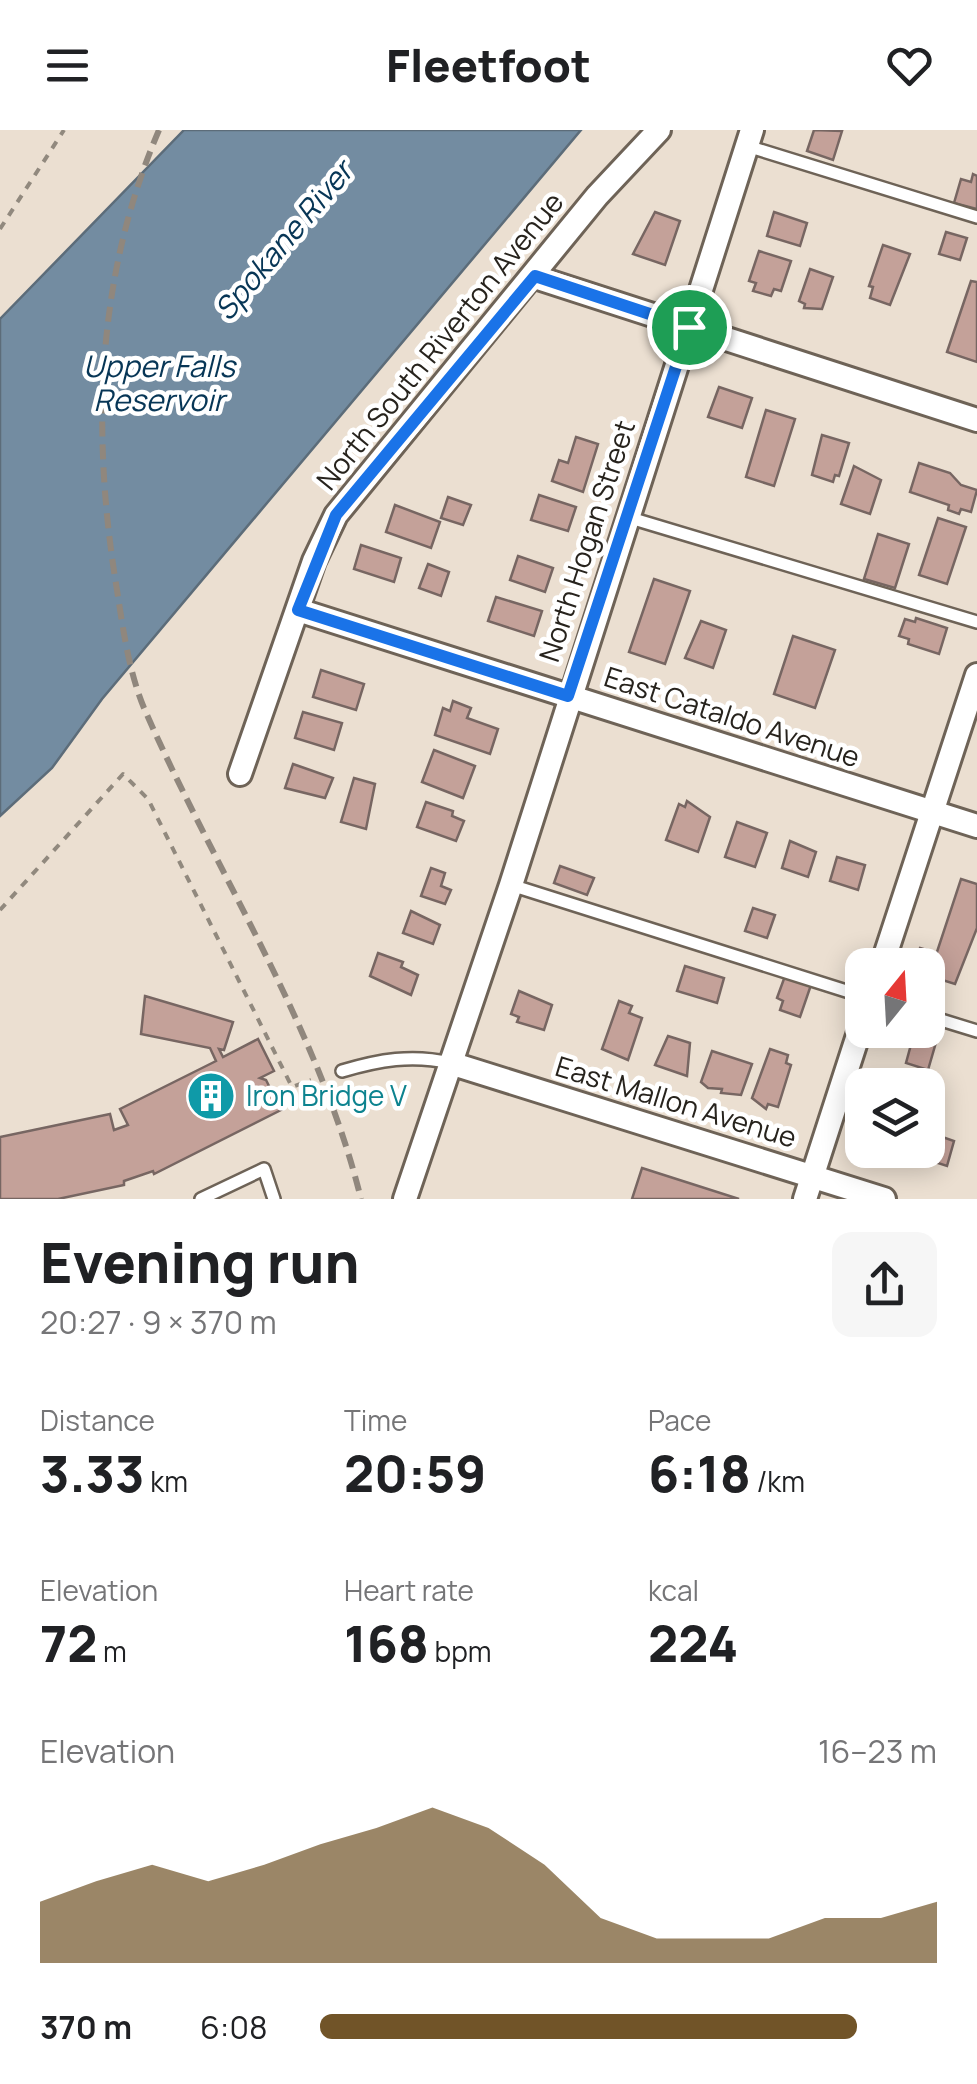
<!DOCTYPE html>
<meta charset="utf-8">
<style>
:root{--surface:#fff;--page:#f6f6f6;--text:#202124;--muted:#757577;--accent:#715428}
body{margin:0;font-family:Manrope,sans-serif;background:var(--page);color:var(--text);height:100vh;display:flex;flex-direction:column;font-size:38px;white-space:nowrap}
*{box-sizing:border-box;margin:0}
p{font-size:32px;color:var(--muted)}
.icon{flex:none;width:55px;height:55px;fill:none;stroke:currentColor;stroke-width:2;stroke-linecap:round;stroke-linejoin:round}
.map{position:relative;height:1069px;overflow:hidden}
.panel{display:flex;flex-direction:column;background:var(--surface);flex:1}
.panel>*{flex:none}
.needle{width:65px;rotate:18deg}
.fabs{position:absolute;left:845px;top:818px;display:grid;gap:20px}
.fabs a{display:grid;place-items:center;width:100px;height:100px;border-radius:20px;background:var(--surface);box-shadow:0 5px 25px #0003;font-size:50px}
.pin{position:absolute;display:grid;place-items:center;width:85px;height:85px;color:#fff;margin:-42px;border:5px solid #fff;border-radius:50%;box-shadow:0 2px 10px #0007}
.round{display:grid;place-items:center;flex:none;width:105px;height:105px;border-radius:20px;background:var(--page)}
.head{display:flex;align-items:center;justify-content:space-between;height:170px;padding:0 40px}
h1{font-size:55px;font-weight:800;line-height:75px}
.metrics{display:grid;grid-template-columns:repeat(3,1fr);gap:15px;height:170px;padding:10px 40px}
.metrics div{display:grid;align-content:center}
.metrics b{font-size:50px;font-weight:800}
.metrics small{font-size:28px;font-weight:400}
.metrics p{font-size:28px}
.chart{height:280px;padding:20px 40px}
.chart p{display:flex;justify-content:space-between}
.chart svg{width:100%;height:180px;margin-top:10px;fill:var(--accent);opacity:.7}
ul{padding:0 40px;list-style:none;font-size:32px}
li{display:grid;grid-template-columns:160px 120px 1fr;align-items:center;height:75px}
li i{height:25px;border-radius:12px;background:var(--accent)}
header{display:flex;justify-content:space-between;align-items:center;height:130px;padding:0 40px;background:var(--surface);font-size:45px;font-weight:800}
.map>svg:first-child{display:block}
.water{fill:#738ca1;stroke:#5c6c79;stroke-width:2.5}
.building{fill:#c4a199;stroke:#776662;stroke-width:2.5}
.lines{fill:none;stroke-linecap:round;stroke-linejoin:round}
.lane-casing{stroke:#6e6357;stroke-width:16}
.street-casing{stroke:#6e6357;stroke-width:28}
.path{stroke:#91897e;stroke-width:4;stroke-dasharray:8 8;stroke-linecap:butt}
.lane{stroke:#fff;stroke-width:11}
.street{stroke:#fff;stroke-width:22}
.rail{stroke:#90877d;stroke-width:6;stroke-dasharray:15 8;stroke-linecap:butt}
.route-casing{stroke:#fff;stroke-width:20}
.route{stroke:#1a73e8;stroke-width:12}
.labels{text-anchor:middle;stroke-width:9;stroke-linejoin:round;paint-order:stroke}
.street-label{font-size:28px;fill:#27231d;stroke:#fff}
.culture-label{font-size:28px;fill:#0d838f;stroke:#fff;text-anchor:start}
.water-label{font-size:30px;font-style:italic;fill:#073656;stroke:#fff}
</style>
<header><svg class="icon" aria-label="menu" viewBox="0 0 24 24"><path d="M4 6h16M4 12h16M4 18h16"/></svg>Fleetfoot<svg class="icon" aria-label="heart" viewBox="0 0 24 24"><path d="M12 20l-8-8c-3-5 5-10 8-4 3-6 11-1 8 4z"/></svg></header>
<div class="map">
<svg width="977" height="1069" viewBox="0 0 977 1069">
<rect width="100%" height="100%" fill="#ebdfd1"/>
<!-- water -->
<polygon class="water" points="184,0 581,0 102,569 52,638 0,686 0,189"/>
<!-- building -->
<g class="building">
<polygon points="814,0 842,1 833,30 807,21"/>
<polygon points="973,44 977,46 977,79 954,73 961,49 971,52"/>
<polygon points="655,82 680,91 665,135 633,124"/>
<polygon points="774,82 807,93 800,116 767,106"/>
<polygon points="946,102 967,108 960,130 939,124"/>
<polygon points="883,115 910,124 890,175 870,168 873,157 869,156"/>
<polygon points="759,121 791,131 781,161 774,159 771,166 753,161 756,153 749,151"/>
<polygon points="810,139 833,147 822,179 804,178 805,174 799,171"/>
<polygon points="971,151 977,152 977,232 947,222"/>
<polygon points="719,257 752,268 742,298 708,287"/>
<polygon points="766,280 795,289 774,356 746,347"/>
<polygon points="822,305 849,313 839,346 835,345 833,352 812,345"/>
<polygon points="576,307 598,314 583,362 552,351 559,330 568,333"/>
<polygon points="919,333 950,343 961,355 977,360 971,382 961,379 959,384 948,380 949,375 910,362"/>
<polygon points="854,336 881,350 870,384 841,374"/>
<polygon points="539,365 576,377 568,401 531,390"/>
<polygon points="448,367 471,375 463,395 441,388"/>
<polygon points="395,375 440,392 431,418 386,402"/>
<polygon points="938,388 966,397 947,454 919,445"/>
<polygon points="878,404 909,414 895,458 864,449"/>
<polygon points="361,415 401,428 394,452 354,439"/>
<polygon points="518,426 553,438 545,462 510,450"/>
<polygon points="428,434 449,442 441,466 419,458"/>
<polygon points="654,449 690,461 665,534 629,522"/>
<polygon points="496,467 542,481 534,506 488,491"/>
<polygon points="916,488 947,498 939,524 908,514 909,509 899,506 905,489 915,492"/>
<polygon points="701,491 726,500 713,538 685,528"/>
<polygon points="793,506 835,520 815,578 774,564"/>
<polygon points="321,540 364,554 356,580 313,567"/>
<polygon points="453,571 471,578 467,588 498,599 490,624 435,605 443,578 450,581"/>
<polygon points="303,582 342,593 334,620 295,608"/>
<polygon points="434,620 475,636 463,668 422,652"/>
<polygon points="293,634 333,648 325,668 285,658"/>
<polygon points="354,648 375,654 366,699 341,692"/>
<polygon points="687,671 710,687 698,722 666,710 679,674 685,677"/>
<polygon points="426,672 453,681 452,686 464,691 456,711 417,697"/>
<polygon points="737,692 767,703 755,737 725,727"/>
<polygon points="790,711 816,722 808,747 782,738"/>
<polygon points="837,727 865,735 858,760 830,751"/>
<polygon points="560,736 594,748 587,765 554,753"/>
<polygon points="431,738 445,743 441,756 451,760 445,774 421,766"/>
<polygon points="961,749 977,754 977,798 955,854 939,849 942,841 932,837"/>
<polygon points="753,778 775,785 767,808 745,801"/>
<polygon points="411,781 440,795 433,814 403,803"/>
<polygon points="920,818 934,822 930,837 915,832"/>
<polygon points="378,823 403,832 401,837 418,845 411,865 370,846"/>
<polygon points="685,836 724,848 717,873 677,861"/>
<polygon points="785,846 811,855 800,887 780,880 783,871 777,868"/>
<polygon points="928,849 943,854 935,875 928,873"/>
<polygon points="519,861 552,875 544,900 517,892 519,887 511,884"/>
<polygon points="145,866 233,892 224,920 219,919 223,927 258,909 274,941 260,948 266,950 281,980 154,1044 153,1041 124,1051 124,1055 58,1069 0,1069 0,1007 110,984 114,1000 128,995 120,979 216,931 210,918 141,904"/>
<polygon points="619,871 632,876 629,883 642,888 628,930 602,919"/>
<polygon points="928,899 939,902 928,940 906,933 915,900"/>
<polygon points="668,906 690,913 687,946 655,935"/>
<polygon points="770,919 788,925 786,933 791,935 778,977 768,974 766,979 752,968"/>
<polygon points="712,921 752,934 741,965 721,963 722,959 708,958 701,952"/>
<polygon points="928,1002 954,1011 947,1036 913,1025 915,1020 928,1020"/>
<polygon points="642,1038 739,1069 632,1069"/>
</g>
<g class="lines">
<!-- lane casing -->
<g class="lane-casing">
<g id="lane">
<polyline points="747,16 977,87"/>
<polyline points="627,387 977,492"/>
<polyline points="511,755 862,866"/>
<polyline points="928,886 977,901"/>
<path d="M 342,941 C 379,930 412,924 450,933"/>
<polyline points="201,1069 264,1039 274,1069"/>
</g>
</g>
<!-- street casing -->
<g class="street-casing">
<g id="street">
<polyline points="535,147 977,290"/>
<polyline points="298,480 977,696"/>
<polyline points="240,644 314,431 336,385 597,66 659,0"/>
<polyline points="882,835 977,545"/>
<polyline points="450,933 884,1069"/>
<polyline points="405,1069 511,755 752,0"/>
<polyline points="805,1069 862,893"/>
</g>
</g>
<!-- path -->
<g class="path">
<polyline points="0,99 64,0"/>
<polyline points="0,780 123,644 148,669 292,957 311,950"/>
</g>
<!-- lane -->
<use href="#lane" class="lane"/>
<!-- street -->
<use href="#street" class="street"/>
<!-- rail -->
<path class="rail" d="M 159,0 C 96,147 91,304 117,460 C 123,499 129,542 144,578 C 214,739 319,898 361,1069"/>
</g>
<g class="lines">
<!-- route casing -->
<g class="route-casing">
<polygon id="route" points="535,146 689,197 568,566 298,480 336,385"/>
</g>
<!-- route -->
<use href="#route" class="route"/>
</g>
<!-- icons -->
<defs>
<g id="building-disc" transform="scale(2.5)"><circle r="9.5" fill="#0f9aa8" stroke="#fff"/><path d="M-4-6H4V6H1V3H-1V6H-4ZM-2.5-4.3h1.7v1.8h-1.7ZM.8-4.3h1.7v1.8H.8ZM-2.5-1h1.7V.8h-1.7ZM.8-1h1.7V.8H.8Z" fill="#fff"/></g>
</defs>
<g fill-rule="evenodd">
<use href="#building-disc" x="211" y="966"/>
</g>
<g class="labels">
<!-- street labels -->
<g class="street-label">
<text transform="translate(440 211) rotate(-51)" y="10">North South Riverton Avenue</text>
<text transform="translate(587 411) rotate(-72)" y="10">North Hogan Street</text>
<text transform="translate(732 587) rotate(18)" y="10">East Cataldo Avenue</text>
<text transform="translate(676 972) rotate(17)" y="10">East Mallon Avenue</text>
</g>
<!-- culture labels -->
<g class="culture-label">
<text x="246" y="976">Iron Bridge V</text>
</g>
<!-- water labels -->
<g class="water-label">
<text transform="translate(284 111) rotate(-50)" y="10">Spokane River</text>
<text x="159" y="247">Upper Falls<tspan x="159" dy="34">Reservoir</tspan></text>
</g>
</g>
</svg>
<div class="fabs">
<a><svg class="needle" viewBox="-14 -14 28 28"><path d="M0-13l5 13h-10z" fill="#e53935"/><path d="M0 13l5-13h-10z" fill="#757577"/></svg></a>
<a><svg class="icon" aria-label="layers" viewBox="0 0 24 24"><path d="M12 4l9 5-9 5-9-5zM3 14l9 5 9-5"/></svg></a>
</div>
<div class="pin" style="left:689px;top:197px;background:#1e9e55"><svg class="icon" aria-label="arrive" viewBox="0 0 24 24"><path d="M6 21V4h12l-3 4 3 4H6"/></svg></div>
</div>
<section class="panel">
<div class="head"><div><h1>Evening run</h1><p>20:27 · 9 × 370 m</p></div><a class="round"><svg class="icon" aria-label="share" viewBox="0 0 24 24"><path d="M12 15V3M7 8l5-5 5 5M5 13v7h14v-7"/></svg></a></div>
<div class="metrics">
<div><p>Distance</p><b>3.33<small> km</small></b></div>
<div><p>Time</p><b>20:59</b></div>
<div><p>Pace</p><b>6:18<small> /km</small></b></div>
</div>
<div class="metrics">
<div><p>Elevation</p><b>72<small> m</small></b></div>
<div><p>Heart rate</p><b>168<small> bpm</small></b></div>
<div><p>kcal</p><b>224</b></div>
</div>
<div class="chart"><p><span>Elevation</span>16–23 m</p>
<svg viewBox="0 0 160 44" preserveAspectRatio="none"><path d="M0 44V29L10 24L20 20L30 24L40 20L50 15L60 11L70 6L80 11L90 20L100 33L110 38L120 38L130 38L140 33L150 33L160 29V44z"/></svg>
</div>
<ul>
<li><b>370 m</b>6:08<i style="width:87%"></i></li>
</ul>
</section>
